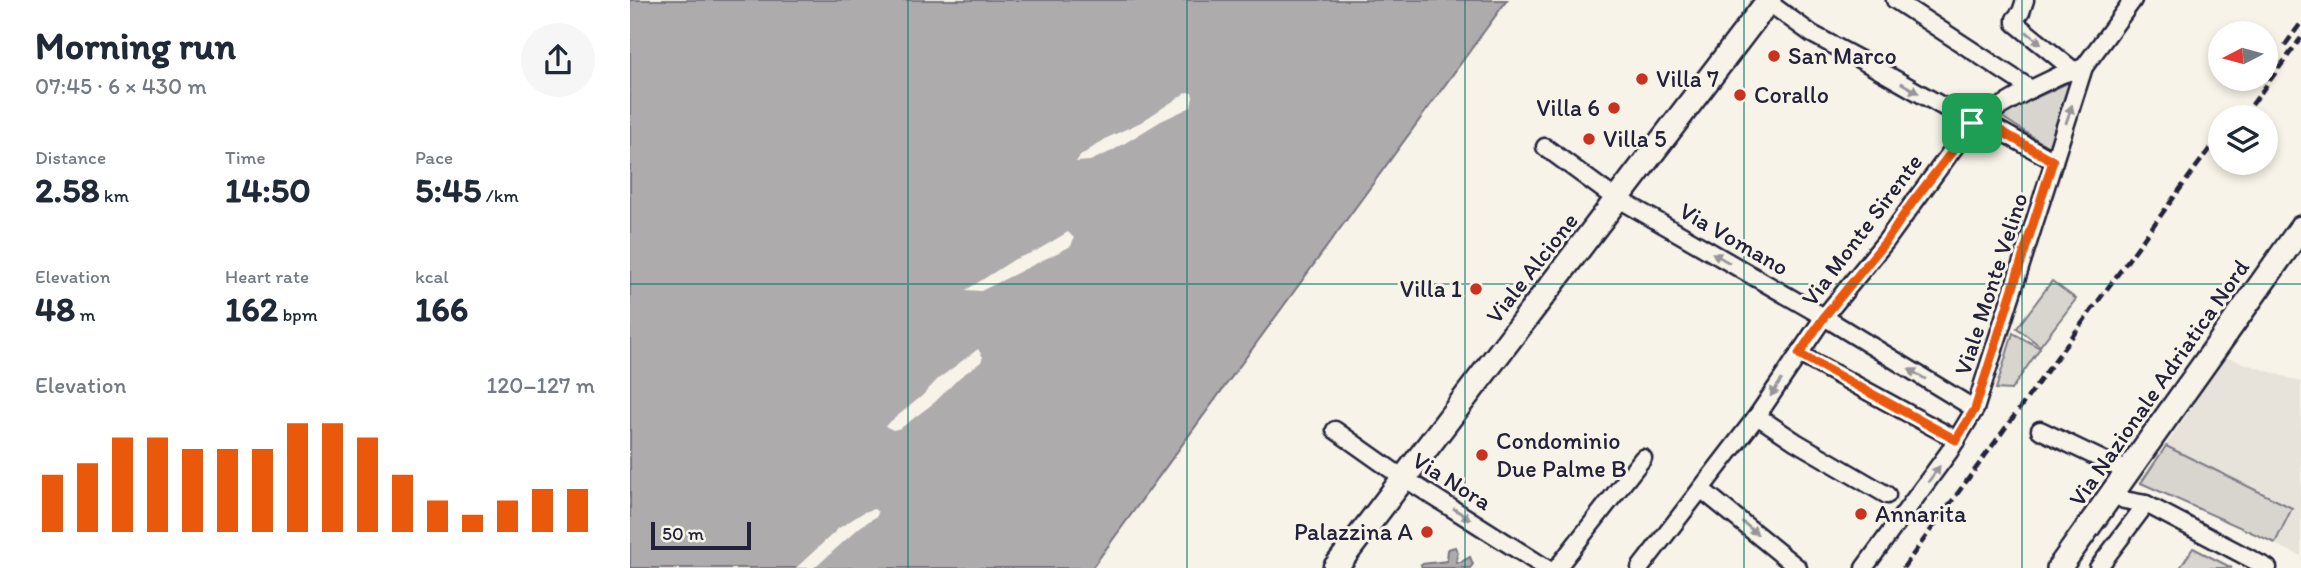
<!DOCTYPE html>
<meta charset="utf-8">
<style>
:root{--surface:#fff;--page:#f6f6f7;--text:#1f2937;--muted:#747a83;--accent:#ea580c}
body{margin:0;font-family:Itim,sans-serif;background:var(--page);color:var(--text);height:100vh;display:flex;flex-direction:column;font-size:26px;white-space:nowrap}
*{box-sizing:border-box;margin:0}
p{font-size:23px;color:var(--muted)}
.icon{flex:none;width:38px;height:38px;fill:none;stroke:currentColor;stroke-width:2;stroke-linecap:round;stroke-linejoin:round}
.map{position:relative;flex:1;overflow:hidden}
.sheet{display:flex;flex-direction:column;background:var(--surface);width:630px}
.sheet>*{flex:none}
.needle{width:46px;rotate:264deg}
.buttons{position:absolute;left:1578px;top:21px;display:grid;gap:14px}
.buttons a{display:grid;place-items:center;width:70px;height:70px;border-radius:50%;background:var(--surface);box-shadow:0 4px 10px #0003;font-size:35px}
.scale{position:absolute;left:21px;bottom:18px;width:100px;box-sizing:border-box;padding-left:7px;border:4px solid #22223b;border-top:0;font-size:19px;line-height:24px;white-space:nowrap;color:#22223b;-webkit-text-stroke:5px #f7f3e8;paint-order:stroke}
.pin{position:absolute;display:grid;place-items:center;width:60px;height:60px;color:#fff;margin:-30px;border-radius:14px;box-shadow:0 4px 10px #0006}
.round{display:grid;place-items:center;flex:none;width:74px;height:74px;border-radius:37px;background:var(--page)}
.summary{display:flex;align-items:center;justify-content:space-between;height:119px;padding:0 35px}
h1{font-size:38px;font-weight:700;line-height:52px}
.stats{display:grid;grid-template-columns:repeat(3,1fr);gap:10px;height:119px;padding:7px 35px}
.stats div{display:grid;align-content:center}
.stats b{font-size:35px;font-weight:700}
.stats small{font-size:19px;font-weight:400}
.stats p{font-size:19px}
.chart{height:196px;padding:14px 35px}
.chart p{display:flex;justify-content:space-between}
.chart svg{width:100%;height:126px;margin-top:7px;stroke:var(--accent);stroke-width:6}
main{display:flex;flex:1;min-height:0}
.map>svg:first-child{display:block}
.built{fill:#e7e3db}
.green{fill:#d8d5cf;stroke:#7d7c85;stroke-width:2}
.water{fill:#aeabad;stroke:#76747f;stroke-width:2}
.pier{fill:#f7f3e8}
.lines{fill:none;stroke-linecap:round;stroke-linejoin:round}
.street-casing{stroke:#22223b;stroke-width:21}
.secondary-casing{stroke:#22223b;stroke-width:28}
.street{stroke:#f7f3e8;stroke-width:16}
.secondary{stroke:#f7f3e8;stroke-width:23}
.rail{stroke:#22223b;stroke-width:4.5;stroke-dasharray:10 5;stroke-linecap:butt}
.oneway{fill:#97959a}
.route-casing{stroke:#fff;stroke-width:14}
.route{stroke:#ea580c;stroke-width:9}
.grid{fill:none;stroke:#0f766e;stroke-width:2;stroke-opacity:0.55}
.poi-dot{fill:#c8321e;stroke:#f7f3e8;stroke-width:2.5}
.labels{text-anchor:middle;stroke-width:6;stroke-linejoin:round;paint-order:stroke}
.poi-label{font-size:24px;fill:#22223b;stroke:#f7f3e8;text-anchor:start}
.street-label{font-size:24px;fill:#22223b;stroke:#f7f3e8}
</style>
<main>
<section class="sheet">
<div class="summary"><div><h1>Morning run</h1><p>07:45 · 6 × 430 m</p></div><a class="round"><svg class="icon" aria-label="share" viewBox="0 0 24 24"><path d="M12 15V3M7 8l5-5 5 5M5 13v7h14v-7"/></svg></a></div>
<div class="stats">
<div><p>Distance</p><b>2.58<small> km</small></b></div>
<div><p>Time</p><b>14:50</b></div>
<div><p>Pace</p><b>5:45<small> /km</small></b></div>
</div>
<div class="stats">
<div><p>Elevation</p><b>48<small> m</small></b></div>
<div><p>Heart rate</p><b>162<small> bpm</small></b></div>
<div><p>kcal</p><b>166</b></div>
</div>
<div class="chart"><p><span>Elevation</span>120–127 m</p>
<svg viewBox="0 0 160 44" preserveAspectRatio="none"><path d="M5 44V24M15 44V20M25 44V11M35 44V11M45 44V15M55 44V15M65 44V15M75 44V6M85 44V6M95 44V11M105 44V24M115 44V33M125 44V38M135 44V33M145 44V29M155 44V29"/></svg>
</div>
</section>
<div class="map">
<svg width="1671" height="568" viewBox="0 0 1671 568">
<rect width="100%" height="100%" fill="#f7f3e8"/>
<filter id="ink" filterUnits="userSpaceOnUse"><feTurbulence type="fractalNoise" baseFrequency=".0143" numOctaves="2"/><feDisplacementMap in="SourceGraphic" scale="14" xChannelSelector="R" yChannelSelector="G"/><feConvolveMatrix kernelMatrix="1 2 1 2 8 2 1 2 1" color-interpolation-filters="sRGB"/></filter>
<g filter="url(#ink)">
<!-- built -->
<polygon class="built" points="1592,356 1671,382 1671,556 1511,483 1567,399"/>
<!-- green -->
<g class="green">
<polygon points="1441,81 1420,148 1369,115 1440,82"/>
<polygon points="1422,281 1446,299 1410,346 1387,328"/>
<polygon points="1383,333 1410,348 1381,390 1366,389"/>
<polygon points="1536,446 1662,508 1645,543 1511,483"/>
<polygon points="1563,548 1602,568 1550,568"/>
</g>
<!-- water -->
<g class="water">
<polygon points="0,0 877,0 462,568 0,568"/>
<polygon points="825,547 828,552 826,562 831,562 840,557 843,564 840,568 792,568 791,564 817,561 818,549"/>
</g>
<!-- pier -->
<g class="pier">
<polygon points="557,92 562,93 563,97 561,107 531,121 482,151 460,161 446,162 450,156 477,138 511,122"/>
<polygon points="438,232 444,238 441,246 351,291 336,290 385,259 406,251"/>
<polygon points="348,349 353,357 351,362 330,377 305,402 271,428 263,430 255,426 292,396 308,379"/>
<polygon points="244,509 248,512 247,516 230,527 188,565 183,568 166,568 209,528 234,512"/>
</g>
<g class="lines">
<!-- street casing -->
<g class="street-casing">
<g id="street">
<polyline points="1135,0 1182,34 1240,65 1342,123"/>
<polyline points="1265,0 1401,89"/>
<polyline points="1395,0 1391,12 1385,19 1385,23 1443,70"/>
<polyline points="1347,118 1424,161"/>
<polyline points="915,147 975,191 1194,317 1345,409"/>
<polyline points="1169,354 1327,440"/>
<polyline points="1127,416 1166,442 1257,495"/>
<polyline points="705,430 763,471 916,568"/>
<polyline points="1410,430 1498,472"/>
<polyline points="1071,489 1168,568"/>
<polyline points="1483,493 1494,500 1516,504 1638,568"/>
<polyline points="927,568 1013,458"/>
<polyline points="1010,568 1127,416 1194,317 1256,241 1342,123 1401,89 1430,75 1454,67"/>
<polyline points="1234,568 1319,452 1345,409 1454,67 1503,0"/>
<polyline points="1468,568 1516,504"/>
</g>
</g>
<!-- secondary casing -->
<g class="secondary-casing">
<g id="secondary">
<polyline points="705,568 1139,0"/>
<polyline points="1429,568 1671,228"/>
</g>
</g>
<!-- street -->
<use href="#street" class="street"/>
<!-- secondary -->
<use href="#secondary" class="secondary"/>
<!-- rail -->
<g class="rail">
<polyline points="1655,45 1671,23"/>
<polyline points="1613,117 1671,38"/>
<polyline points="1273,568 1591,133"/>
</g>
</g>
<!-- one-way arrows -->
<defs><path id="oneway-solid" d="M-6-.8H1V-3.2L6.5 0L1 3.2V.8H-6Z" transform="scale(1.75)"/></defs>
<g class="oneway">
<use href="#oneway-solid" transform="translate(1404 38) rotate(39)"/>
<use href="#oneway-solid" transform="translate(1280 88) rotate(30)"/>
<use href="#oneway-solid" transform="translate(1439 114) rotate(-72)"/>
<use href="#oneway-solid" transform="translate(1091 258) rotate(-150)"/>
<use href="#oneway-solid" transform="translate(1287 374) rotate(-149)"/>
<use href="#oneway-solid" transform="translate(1146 388) rotate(124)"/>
<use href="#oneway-solid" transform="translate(1304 474) rotate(-54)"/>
<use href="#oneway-solid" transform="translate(832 514) rotate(33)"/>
<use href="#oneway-solid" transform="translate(1120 528) rotate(39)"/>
</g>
</g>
<g class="lines" filter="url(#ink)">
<!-- route casing -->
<g class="route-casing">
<polygon id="route" points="1348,118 1423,161 1345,409 1326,440 1169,354 1194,317 1256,241 1282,203"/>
</g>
<!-- route -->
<use href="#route" class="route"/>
</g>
<!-- grid -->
<path class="grid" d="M 278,0 L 278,568M 557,0 L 557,568M 835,0 L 835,568M 1114,0 L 1114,568M 1392,0 L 1392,568M 0,284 L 1671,284"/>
<!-- markers -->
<g class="poi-dot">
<circle cx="1144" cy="56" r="7"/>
<circle cx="1012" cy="79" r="7"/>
<circle cx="1110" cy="95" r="7"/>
<circle cx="984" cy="108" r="7"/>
<circle cx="959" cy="139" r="7"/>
<circle cx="846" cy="289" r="7"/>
<circle cx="852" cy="455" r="7"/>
<circle cx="1231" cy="514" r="7"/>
<circle cx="797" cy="532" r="7"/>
</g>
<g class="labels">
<!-- poi labels -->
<g class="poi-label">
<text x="1158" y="64">San Marco</text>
<text x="1026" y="87">Villa 7</text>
<text x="1124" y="103">Corallo</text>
<text x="970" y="116" text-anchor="end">Villa 6</text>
<text x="973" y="147">Villa 5</text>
<text x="832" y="297" text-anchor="end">Villa 1</text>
<text x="866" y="449">Condominio<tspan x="866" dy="28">Due Palme B</tspan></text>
<text x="1245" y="522">Annarita</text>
<text x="783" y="540" text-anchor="end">Palazzina A</text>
</g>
<!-- street labels -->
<g class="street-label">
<text transform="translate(1232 230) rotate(-53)" y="8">Via Monte Sirente</text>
<text transform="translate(1104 239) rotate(30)" y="8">Via Vomano</text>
<text transform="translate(902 268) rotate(-52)" y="8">Viale Alcione</text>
<text transform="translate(1361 284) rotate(-72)" y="8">Viale Monte Velino</text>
<text transform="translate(1529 383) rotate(-55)" y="8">Via Nazionale Adriatica Nord</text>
<text transform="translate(822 481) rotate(32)" y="8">Via Nora</text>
</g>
</g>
</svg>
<div class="buttons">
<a><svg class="needle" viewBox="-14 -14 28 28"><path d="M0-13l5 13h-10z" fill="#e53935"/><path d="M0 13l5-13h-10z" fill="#747a83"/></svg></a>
<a><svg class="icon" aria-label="layers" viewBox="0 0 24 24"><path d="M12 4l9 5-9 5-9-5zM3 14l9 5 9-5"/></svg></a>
</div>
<div class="scale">50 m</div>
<div class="pin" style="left:1342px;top:123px;background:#1e9e55"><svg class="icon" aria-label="arrive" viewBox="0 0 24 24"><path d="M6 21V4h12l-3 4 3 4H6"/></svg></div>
</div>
</main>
